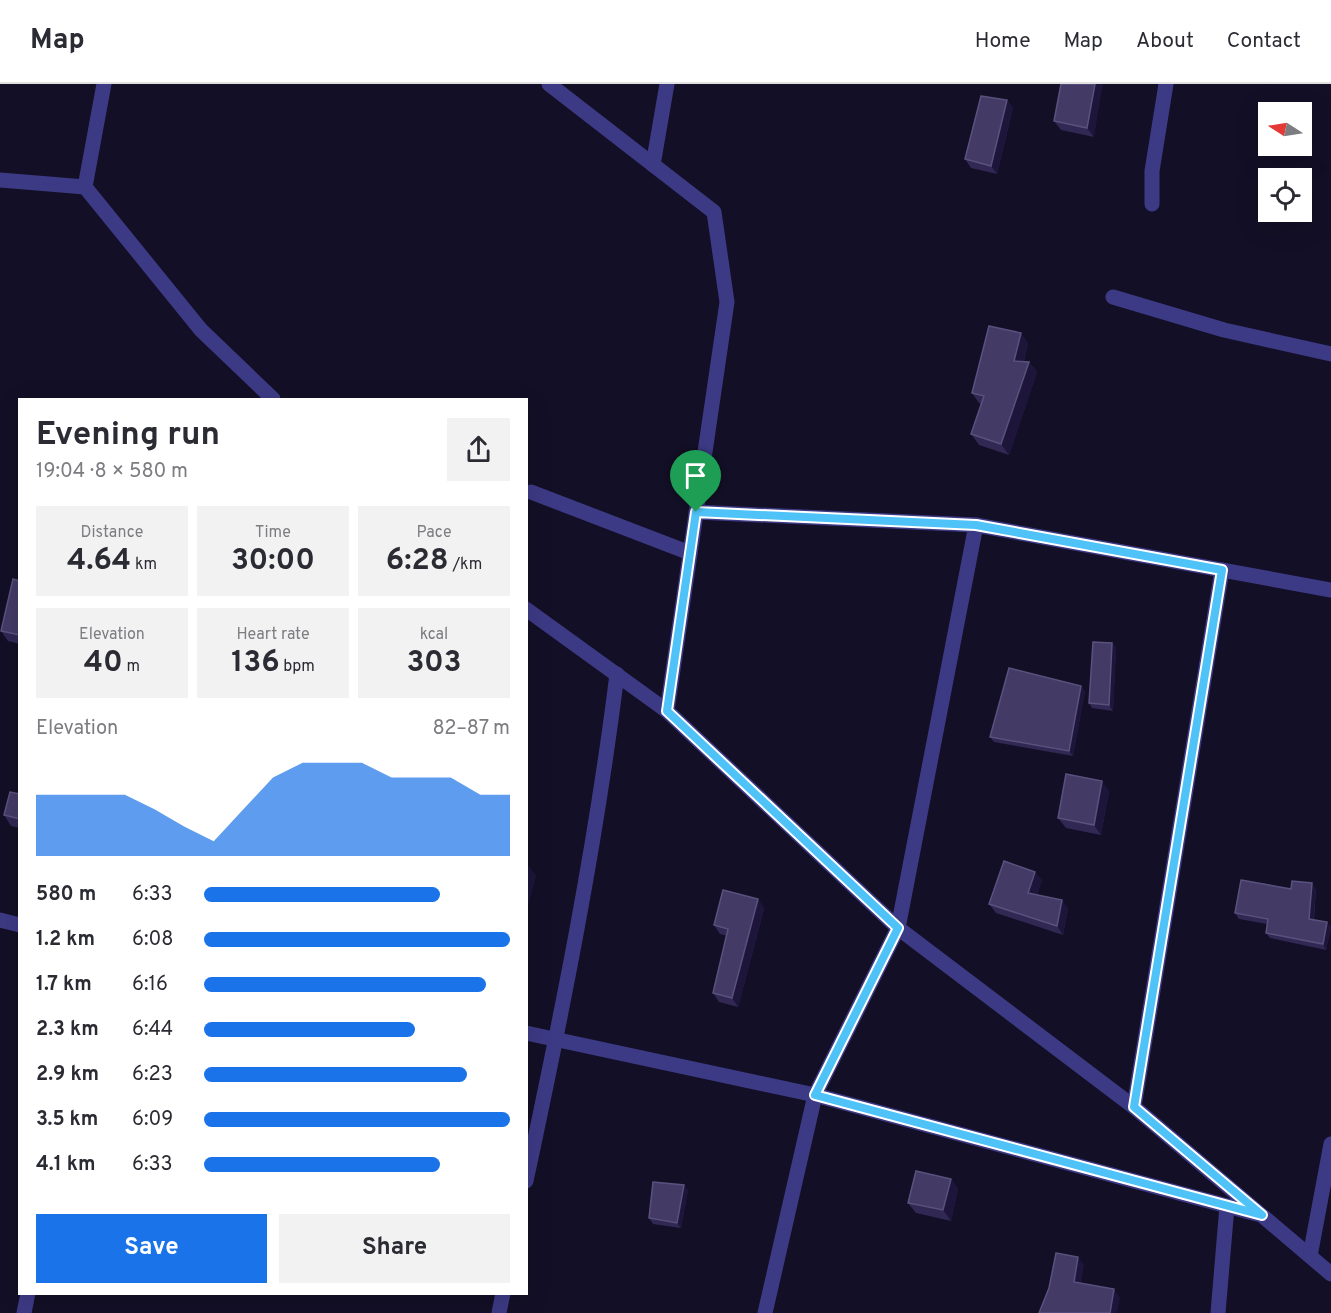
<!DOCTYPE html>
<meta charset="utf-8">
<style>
:root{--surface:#fff;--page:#f2f2f3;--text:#2b2b33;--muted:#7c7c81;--line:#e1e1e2;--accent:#1a73e8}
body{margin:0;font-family:Overpass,sans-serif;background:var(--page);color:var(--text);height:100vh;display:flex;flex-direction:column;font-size:22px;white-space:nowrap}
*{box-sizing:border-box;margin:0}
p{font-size:20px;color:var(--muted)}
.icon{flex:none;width:33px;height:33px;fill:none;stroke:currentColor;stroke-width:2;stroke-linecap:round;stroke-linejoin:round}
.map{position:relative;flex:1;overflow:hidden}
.drawer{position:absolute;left:18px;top:314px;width:510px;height:897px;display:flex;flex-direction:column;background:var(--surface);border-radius:0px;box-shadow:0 6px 24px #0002}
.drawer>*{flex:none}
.needle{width:39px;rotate:282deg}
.tools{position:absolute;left:1258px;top:18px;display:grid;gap:12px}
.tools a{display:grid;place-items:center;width:54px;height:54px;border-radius:0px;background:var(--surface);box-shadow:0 6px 24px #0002;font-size:30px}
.pin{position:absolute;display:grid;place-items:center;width:51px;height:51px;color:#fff;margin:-62px -26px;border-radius:50% 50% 50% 0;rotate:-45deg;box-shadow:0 0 6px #0007}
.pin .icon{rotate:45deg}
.round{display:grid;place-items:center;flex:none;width:63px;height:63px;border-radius:0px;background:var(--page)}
.headline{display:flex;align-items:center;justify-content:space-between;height:102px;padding:0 18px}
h1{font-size:33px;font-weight:700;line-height:45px}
.figures{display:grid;grid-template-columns:repeat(3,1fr);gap:9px;height:102px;padding:6px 18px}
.figures div{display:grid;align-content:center;border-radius:0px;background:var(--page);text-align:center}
.figures b{font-size:30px;font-weight:700}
.figures small{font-size:16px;font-weight:400}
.figures p{font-size:16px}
.chart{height:168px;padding:12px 18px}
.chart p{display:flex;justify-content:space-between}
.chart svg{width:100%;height:108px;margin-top:6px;fill:var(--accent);opacity:.7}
.primary-button{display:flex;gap:12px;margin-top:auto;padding:12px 18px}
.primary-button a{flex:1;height:69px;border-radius:0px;background:var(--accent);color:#fff;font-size:24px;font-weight:700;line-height:69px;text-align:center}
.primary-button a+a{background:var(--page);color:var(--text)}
ul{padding:0 18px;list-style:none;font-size:20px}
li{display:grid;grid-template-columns:96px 72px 1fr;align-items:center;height:45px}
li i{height:15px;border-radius:8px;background:var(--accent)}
header{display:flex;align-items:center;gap:36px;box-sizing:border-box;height:84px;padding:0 30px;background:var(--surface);border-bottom:2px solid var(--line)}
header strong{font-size:28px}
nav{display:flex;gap:33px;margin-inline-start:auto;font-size:21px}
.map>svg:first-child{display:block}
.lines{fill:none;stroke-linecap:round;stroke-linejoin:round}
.street{stroke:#3d3a85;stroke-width:15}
.wall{fill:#312854}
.shaded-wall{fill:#1d163a}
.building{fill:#433a66;stroke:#5a527e;stroke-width:1.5}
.route-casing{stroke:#fff;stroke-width:12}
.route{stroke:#4fc3f7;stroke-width:8}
</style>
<header>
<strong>Map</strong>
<nav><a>Home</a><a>Map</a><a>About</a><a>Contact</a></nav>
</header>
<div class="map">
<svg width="1331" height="1229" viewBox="0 0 1331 1229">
<rect width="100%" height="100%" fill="#130f26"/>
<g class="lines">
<!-- street -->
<g class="street">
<polyline points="549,0 714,128 727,218 667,627 898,844 1134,1023 1331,1190"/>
<polyline points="653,81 667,0"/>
<polyline points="0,96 85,103 104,0"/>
<polyline points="85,103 201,246 273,315"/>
<polyline points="1152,120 1152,87 1166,0"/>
<polyline points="1113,213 1224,246 1331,270"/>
<polyline points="531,408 690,469"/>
<polyline points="696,428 976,441 1331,506"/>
<polyline points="526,525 667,627"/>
<polyline points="0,836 20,841"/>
<polyline points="526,949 815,1011 1257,1130"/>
<polyline points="1134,1023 1222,486"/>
<path d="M 526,1097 C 562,929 596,760 617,590"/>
<polyline points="1310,1172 1331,1060"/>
<polyline points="24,1229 28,1209"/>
<polyline points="499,1229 503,1209"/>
<polyline points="765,1229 815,1011 898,844 976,441"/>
<polyline points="1218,1229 1227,1122"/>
</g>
</g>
<!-- wall -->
<g class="wall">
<polygon points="1061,0 1094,53 1061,46 1054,37"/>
<polygon points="1007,16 1013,24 997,90 971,84 965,75"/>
<polygon points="1021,249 1028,260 1024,277 1029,278 1037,288 1009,371 979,361 971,350 981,320 979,319 972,309"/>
<polygon points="20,497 20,560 8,557 1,547"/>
<polygon points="1112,559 1116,564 1113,627 1092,624 1089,619"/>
<polygon points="1085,607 1073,672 994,658 990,653"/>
<polygon points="1109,707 1101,751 1066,744 1058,734"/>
<polygon points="20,710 20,744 11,742 4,731"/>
<polygon points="1042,796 1037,811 1062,816 1068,825 1063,851 996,829 989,820"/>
<polygon points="1291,805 1316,805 1314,835 1331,843 1326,866 1270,854 1266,849 1267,840 1239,835 1235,829"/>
<polygon points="758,815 764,825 738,923 719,918 713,909 727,852 720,850 714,841"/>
<polygon points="951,1095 958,1105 951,1137 916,1129 908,1119"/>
<polygon points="688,1106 681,1144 653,1140 649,1134"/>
</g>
<!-- shaded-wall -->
<g class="shaded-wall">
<polygon points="1095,0 1103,0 1094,53 1087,44"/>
<polygon points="1007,16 1013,24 997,90 991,82"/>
<polygon points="1021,249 1028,260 1022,287 1014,277"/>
<polygon points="1029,278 1037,288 1009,371 1001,360"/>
<polygon points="1112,559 1116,564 1113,627 1109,621"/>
<polygon points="1081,602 1085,607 1073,672 1069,667"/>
<polygon points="1102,697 1109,707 1101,751 1094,741"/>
<polygon points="528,781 536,792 526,829 526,789"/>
<polygon points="1035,788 1042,796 1035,818 1028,809"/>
<polygon points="1312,799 1316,805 1313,840 1309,835"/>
<polygon points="758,815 764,825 738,923 732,914"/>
<polygon points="1062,816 1068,825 1063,851 1057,842"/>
<polygon points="1327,838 1331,843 1326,866 1323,860"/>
<polygon points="951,1095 958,1105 951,1137 943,1126"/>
<polygon points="684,1101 688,1106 681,1144 677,1139"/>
<polygon points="1078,1173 1084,1181 1080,1207 1074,1198"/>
<polygon points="1114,1205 1120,1214 1117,1229 1110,1229"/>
</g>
<!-- building -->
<g class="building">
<polygon points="1061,0 1095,0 1087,44 1054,37"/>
<polygon points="981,12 1007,16 991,82 965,75"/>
<polygon points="989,242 1021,249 1014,277 1029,278 1001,360 971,350 984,312 972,309"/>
<polygon points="13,495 20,497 20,551 1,547"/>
<polygon points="1093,558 1112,559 1109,621 1089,619"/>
<polygon points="1009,584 1081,602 1069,667 990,653"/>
<polygon points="1066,690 1102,697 1094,741 1058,734"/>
<polygon points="10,708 20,710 20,735 4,731"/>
<polygon points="1004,777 1035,788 1028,809 1062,816 1057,842 989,820"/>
<polygon points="1241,796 1291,805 1292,797 1312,799 1309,835 1327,838 1323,860 1266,849 1268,835 1235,829"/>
<polygon points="723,806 758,815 732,914 713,909 728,845 714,841"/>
<polygon points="916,1087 951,1095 943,1126 908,1119"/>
<polygon points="653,1098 684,1101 677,1139 649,1134"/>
<polygon points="1056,1169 1078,1173 1074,1198 1114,1205 1110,1229 1039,1229 1049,1204"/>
</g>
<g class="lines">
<!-- route casing -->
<g class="route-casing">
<polygon id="route" points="696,428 976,441 1222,486 1134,1023 1262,1131 815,1011 898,844 667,627"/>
</g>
<!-- route -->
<use href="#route" class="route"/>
</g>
</svg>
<div class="tools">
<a><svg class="needle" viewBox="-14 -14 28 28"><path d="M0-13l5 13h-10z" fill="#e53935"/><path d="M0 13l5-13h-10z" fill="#7c7c81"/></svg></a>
<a><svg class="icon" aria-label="locate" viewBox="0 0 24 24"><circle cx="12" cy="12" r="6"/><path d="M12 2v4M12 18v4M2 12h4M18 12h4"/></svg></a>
</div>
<div class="pin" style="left:696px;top:428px;background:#1e9e55"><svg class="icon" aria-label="arrive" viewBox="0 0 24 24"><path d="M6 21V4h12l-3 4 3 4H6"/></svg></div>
<section class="drawer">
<div class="headline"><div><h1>Evening run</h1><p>19:04 · 8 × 580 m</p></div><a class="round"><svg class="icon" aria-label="share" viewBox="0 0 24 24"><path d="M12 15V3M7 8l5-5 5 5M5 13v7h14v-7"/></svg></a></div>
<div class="figures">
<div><p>Distance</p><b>4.64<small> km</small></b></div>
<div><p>Time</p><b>30:00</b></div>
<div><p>Pace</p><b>6:28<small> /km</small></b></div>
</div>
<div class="figures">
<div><p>Elevation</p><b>40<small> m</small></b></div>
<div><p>Heart rate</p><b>136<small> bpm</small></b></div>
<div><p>kcal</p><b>303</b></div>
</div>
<div class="chart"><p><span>Elevation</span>82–87 m</p>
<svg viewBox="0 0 160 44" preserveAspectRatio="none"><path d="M0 44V19L10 19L20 19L30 19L40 25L50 32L60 38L70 25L80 12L90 6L100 6L110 6L120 12L130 12L140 12L150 19L160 19V44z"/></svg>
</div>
<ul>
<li><b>580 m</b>6:33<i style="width:77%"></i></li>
<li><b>1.2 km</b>6:08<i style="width:100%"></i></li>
<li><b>1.7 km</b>6:16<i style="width:92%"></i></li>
<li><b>2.3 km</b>6:44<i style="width:69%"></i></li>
<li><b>2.9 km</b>6:23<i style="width:86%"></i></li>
<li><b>3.5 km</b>6:09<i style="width:100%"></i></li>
<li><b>4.1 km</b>6:33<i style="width:77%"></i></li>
</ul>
<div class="primary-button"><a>Save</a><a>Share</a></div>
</section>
</div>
